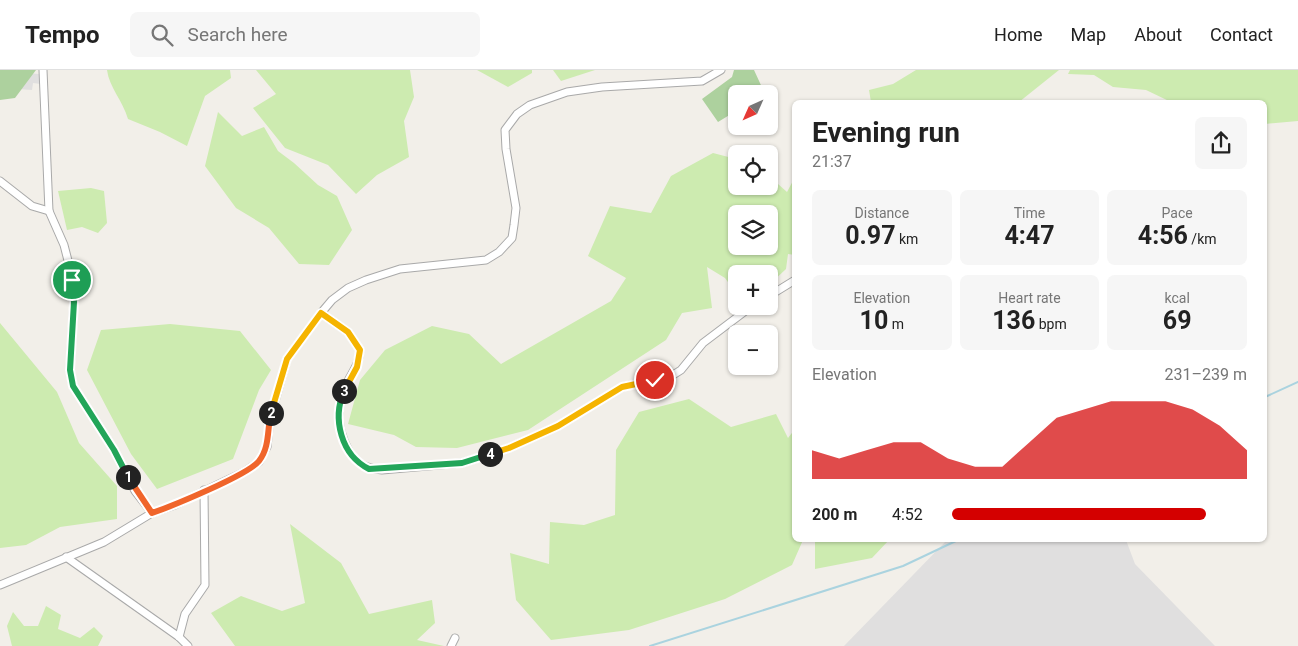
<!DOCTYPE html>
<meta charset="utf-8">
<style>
:root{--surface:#fff;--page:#f6f6f6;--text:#222;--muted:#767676;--line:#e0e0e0;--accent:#d40000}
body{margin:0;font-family:Roboto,sans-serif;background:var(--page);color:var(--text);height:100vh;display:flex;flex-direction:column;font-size:19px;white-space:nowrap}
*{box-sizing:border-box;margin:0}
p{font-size:16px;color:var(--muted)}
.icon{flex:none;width:28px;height:28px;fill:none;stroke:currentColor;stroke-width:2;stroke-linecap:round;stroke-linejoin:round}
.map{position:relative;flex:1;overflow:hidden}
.panel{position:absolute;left:792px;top:30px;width:475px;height:442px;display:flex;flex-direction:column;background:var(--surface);border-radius:8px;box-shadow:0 1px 4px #0004}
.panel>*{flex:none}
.needle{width:32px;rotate:225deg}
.fabs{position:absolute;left:728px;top:15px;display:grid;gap:10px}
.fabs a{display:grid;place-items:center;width:50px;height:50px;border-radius:8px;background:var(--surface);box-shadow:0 1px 4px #0004;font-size:25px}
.pin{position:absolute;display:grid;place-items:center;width:42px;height:42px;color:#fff;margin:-21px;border:2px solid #fff;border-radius:50%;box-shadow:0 1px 5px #0007}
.km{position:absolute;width:25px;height:25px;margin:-12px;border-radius:50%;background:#222;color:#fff;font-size:14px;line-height:25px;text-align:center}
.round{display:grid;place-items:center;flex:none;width:52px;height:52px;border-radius:8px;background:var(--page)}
.summary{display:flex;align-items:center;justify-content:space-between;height:85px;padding:0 20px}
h1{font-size:28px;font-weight:700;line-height:38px}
.figures{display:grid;grid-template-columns:repeat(3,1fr);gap:8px;height:85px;padding:5px 20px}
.figures div{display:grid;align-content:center;border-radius:8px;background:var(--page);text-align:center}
.figures b{font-size:25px;font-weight:700}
.figures small{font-size:14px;font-weight:400}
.figures p{font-size:14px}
.chart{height:140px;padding:10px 20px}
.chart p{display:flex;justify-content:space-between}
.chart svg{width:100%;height:90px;margin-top:5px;fill:var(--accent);opacity:.7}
ul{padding:0 20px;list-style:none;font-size:16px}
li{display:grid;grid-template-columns:80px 60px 1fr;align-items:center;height:38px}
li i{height:12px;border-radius:6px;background:var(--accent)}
header{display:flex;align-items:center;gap:30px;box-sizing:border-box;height:70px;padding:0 25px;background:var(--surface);border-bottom:1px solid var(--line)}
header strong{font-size:24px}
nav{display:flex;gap:28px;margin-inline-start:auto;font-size:18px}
.search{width:350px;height:45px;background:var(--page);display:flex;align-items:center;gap:12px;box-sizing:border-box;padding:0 18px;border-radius:8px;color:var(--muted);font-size:19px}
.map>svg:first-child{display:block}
.residential{fill:#e0dfdf}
.grass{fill:#cdebb0;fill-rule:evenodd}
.forest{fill:#add19e}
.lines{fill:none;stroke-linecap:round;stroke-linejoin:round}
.stream{stroke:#aad3df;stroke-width:2}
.street-casing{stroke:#a9a9a9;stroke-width:9}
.street{stroke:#fff;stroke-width:7}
.split-1-casing{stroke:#fff;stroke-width:10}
.split-2-casing{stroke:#fff;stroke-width:10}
.split-3-casing{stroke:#fff;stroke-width:10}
.split-4-casing{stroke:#fff;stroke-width:10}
.split-5-casing{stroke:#fff;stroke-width:10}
.split-1{stroke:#22a559;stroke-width:6}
.split-2{stroke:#f0652b;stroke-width:6}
.split-3{stroke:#f5b400;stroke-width:6}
.split-4{stroke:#22a559;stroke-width:6}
.split-5{stroke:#f5b400;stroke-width:6}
</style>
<header>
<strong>Tempo</strong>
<div class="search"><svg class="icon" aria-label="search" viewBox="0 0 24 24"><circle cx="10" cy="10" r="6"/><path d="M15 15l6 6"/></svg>Search here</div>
<nav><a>Home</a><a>Map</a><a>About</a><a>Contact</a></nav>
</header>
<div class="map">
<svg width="1298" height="576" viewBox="0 0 1298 576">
<rect width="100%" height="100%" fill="#f2efe9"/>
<!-- residential -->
<g class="residential">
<polygon points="13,2 39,4 41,14 33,13 32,20 17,19"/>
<polygon points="947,470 1126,470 1135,494 1215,576 844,576"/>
</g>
<!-- grass -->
<g class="grass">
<path d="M 107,0 L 230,0 L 231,8 L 205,26 L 187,76 L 160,62 L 128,49 C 123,31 109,17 107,0 Z"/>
<polygon points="256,0 410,0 414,27 404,51 409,87 377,105 356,124 328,95 285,78 253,38 276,24"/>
<polygon points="477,0 532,0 532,3 508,17"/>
<polygon points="553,0 595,0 561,11"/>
<polygon points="916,0 1059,0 1019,32 871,32 869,20 893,14"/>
<polygon points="1070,0 1298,0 1298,51 1265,54 1265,32 1171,32 1146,20 1113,17 1094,5 1068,4"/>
<polygon points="218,42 242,66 264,57 278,81 294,93 318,115 337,126 352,160 329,195 299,194 269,158 236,138 205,96"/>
<path d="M 713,83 L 736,89 L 736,116 L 769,116 L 769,106 L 787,122 L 795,107 L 795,185 L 788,184 L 786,199 L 769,215 L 769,204 L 736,204 L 736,223 L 725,208 L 707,197 L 712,238 L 682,243 L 666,270 L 528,360 L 457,378 L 416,377 L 394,365 L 348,354 L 360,310 L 385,280 L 432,256 L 469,264 L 501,294 L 611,231 L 626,208 L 588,186 L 610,136 L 651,143 L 671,106 ZM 736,144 L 769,144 L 769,176 L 736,176 Z"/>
<polygon points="91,118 104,121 107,153 98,163 82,157 67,160 58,121"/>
<polygon points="0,253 57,322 79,373 117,416 117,449 60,457 26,475 0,478"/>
<polygon points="170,254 240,261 271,300 259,320 233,389 157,419 131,384 87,300 101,260"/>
<polygon points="689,329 731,357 776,344 788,368 795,359 795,470 803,470 792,495 725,529 629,560 551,570 516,530 510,483 549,494 550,452 584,455 615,445 616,380 639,342"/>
<polygon points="290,454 341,493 369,544 432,530 435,553 417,570 444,576 235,576 211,543 241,526 282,541 305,533"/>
<polygon points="889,470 872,488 815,499 815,470"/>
<polygon points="46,536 61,545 58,559 80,568 94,557 103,566 98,576 12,576 7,556 13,542 24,556 38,556"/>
</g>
<!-- forest -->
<g class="forest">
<polygon points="0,0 36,0 15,28 0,30"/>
<polygon points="734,0 754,0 765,24 736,24 736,41 718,52 702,29 732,7"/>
</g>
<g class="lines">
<!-- stream -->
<g class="stream">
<polyline points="1265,327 1298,312"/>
<polyline points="650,576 903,496 958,470"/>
</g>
<!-- street casing -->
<g class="street-casing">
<g id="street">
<polyline points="43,0 49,141 64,175 73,210 74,231 70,300 73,316 114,380 135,421 152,443"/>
<polyline points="0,111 32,136 49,141"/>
<polyline points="769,226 795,210"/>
<path d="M 321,243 L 348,262 L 360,280 C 359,293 355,298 349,309 C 337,334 335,354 348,379 C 356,394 365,398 382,400 L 462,393 L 509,378 L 558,356 L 622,317 L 673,305 L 681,300 L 703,273 L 752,236"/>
<polyline points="66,487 179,567 188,576"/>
<polyline points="0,515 104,472 152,443 175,435 244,402 259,392 267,377 270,349 287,289 321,243 332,230 348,218 366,210 400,199 486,190 499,182 512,168 514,155 516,138 506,79 505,60 517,44 530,35 567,22 602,17 702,11 721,0"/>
<polyline points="179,567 185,544 205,515 204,420"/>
<polyline points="451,576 455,568"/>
</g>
</g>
<!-- street -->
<use href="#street" class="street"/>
</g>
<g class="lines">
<!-- split-1 casing -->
<g class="split-1-casing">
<polyline id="split-1" points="72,210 74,232 70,300 73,316 114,380 128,407"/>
</g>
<!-- split-2 casing -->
<g class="split-2-casing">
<path id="split-2" d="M 128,407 L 152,443 C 172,436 248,405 259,391 C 270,377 267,359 271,343"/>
</g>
<!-- split-3 casing -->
<g class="split-3-casing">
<polyline id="split-3" points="271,343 287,289 321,243 348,262 360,280 357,297 344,321"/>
</g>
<!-- split-4 casing -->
<g class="split-4-casing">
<path id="split-4" d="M 344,321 C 332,349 341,385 369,399 L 462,393 L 490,384"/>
</g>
<!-- split-5 casing -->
<g class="split-5-casing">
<polyline id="split-5" points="490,384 509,378 558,356 622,317 655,310"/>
</g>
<!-- split-1 -->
<use href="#split-1" class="split-1"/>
<!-- split-2 -->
<use href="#split-2" class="split-2"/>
<!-- split-3 -->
<use href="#split-3" class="split-3"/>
<!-- split-4 -->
<use href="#split-4" class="split-4"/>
<!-- split-5 -->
<use href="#split-5" class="split-5"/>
</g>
</svg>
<div class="fabs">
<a><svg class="needle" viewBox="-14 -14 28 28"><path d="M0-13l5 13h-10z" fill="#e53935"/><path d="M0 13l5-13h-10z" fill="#767676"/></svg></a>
<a><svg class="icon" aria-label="locate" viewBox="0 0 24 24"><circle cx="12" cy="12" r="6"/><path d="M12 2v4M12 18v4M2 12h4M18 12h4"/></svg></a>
<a><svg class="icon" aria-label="layers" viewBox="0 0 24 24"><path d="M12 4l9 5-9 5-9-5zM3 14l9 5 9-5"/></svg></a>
<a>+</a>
<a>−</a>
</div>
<div class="pin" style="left:72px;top:210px;background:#1e9e55"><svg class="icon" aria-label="arrive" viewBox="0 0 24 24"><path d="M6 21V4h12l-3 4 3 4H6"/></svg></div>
<div class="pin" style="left:655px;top:310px;background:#d93025"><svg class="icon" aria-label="check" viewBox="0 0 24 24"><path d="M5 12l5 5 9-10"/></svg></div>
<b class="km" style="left:128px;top:407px">1</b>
<b class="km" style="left:271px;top:343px">2</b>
<b class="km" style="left:344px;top:321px">3</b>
<b class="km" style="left:490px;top:384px">4</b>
<section class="panel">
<div class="summary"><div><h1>Evening run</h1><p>21:37</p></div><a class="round"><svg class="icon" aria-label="share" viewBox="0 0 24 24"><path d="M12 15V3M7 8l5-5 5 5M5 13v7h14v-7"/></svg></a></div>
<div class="figures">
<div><p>Distance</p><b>0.97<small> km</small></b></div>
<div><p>Time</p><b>4:47</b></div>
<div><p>Pace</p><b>4:56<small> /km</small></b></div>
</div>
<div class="figures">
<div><p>Elevation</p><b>10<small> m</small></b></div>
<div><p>Heart rate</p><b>136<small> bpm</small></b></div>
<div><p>kcal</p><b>69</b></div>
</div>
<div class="chart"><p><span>Elevation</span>231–239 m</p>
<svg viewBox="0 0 160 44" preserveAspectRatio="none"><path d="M0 44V30L10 34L20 30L30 26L40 26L50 34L60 38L70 38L80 26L90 14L100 10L110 6L120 6L130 6L140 10L150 18L160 30V44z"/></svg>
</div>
<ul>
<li><b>200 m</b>4:52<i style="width:86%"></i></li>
</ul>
</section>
</div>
